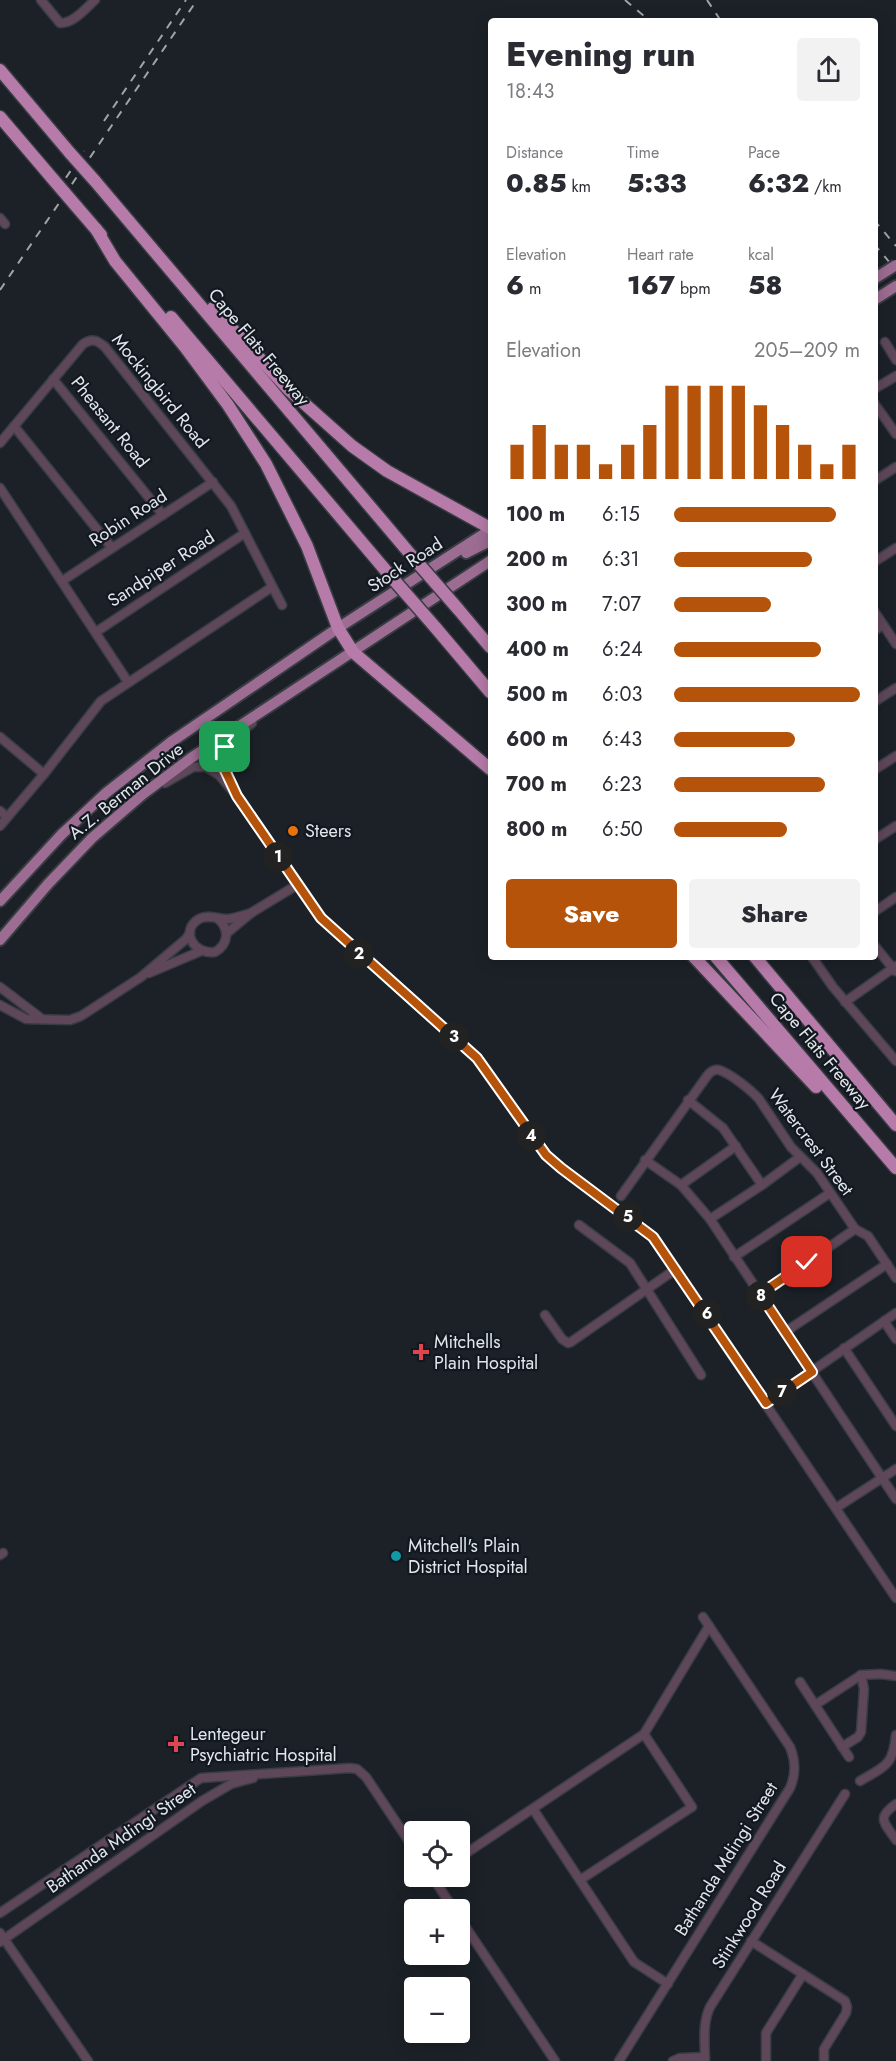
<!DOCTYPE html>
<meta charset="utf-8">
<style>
:root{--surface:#fff;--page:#f2f2f3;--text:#2b2b33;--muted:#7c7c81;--accent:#b45309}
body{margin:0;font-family:Jost,sans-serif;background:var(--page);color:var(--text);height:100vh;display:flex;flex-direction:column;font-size:22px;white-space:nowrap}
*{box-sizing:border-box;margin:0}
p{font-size:20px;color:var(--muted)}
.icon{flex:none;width:33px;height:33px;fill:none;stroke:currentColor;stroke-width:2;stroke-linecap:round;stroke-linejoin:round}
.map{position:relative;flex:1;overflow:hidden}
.sheet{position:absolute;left:488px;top:18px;width:390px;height:942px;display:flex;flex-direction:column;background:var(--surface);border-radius:6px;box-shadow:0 3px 15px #0003}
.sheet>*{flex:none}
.controls{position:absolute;left:404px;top:1821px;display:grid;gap:12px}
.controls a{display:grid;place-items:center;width:66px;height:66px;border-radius:6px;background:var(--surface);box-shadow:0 3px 15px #0003;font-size:30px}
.pin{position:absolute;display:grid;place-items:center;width:51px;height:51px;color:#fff;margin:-26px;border-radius:12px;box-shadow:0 3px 9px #0006}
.km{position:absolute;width:30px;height:30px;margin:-15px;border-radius:50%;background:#222;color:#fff;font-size:16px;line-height:30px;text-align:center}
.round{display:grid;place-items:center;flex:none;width:63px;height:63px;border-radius:6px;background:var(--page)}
.overview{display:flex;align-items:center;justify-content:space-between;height:102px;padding:0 18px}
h1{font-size:33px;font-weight:800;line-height:45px}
.figures{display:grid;grid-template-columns:repeat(3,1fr);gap:9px;height:102px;padding:6px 18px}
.figures div{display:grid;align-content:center}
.figures b{font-size:26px;font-weight:800}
.figures small{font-size:16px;font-weight:400}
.figures p{font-size:16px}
.chart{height:168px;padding:12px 18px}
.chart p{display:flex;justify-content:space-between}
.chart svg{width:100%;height:108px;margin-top:6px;stroke:var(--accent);stroke-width:6}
.cta{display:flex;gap:12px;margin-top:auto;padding:12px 18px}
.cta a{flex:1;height:69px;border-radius:6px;background:var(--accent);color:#fff;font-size:24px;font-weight:800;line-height:69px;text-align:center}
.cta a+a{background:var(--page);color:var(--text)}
ul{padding:0 18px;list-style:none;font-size:20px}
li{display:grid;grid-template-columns:96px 72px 1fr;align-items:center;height:45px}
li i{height:15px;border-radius:8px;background:var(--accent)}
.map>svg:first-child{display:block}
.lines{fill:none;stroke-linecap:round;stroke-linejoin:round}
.minor-casing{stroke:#383d43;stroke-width:11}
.major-casing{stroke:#383d43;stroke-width:14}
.highway-casing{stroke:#383d43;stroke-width:15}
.minor{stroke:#5f475a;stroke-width:8}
.major{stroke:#9d6c92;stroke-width:10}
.highway{stroke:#b67ba9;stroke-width:12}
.rail{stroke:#9fa4a9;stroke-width:2;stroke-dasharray:8 8;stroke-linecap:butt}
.major-bridge-casing{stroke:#383d43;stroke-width:14;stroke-linecap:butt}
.highway-bridge-casing{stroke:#383d43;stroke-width:15;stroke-linecap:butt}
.major-bridge{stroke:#9d6c92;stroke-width:10}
.highway-bridge{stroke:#b67ba9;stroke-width:12}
.route-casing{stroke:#fff;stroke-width:12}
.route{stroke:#b45309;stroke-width:8}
.food-dot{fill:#e8710a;stroke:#12181f;stroke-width:2}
.health-dot{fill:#e0444e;stroke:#12181f;stroke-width:2}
.culture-dot{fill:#0f9aa8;stroke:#12181f;stroke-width:2}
.labels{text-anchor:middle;stroke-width:4.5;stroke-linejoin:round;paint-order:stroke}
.street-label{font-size:18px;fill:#e2e6eb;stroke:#12181f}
.poi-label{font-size:18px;fill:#e2e6eb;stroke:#12181f;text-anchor:start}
</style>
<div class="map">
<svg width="896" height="2061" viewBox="0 0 896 2061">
<rect width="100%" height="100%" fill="#1c2128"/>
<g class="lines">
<!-- minor casing -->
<g class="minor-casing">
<g id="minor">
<path d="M 41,0 L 60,23 C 73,24 86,8 95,0"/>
<polyline points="0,218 5,224"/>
<polyline points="885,342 896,360"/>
<polyline points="53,379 163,515"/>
<polyline points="874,389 896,376"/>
<polyline points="874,403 896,434"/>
<polyline points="14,426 112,548"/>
<path d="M 0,443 L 83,344 C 92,338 97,340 105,347 L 231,506 L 282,605"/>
<polyline points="874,481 896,467"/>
<polyline points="0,488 128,682"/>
<polyline points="874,562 896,548"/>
<polyline points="62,581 213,482"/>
<polyline points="874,611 896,644"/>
<polyline points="874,631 883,625"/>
<polyline points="96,632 245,533"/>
<polyline points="874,702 896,688"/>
<polyline points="0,737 44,774"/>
<polyline points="874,770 896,756"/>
<polyline points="165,783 193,767 206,767 219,775 237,796 321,918 477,1058 546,1155 561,1168 653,1237 896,1598"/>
<path d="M 233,786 C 215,752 224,745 252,723"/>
<polyline points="0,811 7,817"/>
<polyline points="0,826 44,774 101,701 272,587"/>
<polyline points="874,840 896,826"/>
<polyline points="874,912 896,897"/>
<path d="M 217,918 C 230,928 229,944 215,952 C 193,955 180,930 199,919 C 208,914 218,919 228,919 C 236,918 244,915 251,913"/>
<polyline points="227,933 251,913 297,885"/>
<polyline points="874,945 895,971"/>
<polyline points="812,957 833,987 896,1061"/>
<polyline points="149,973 201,951"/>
<polyline points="0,987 42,1019"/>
<polyline points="845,1002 896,966"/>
<polyline points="0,1005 26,1019 70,1020 81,1016 141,977 186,939 190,933"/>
<polyline points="688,1100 723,1128 762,1185"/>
<polyline points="645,1160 681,1185 710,1219 896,1499"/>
<polyline points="681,1185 736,1146"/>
<path d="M 621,1196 L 707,1076 C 710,1072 714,1069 719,1070 C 730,1073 752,1091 759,1099 L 791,1147 L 817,1173 L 855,1229 L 868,1236 L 896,1278"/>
<polyline points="710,1219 762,1185 800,1157"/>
<polyline points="579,1225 630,1263 701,1375"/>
<polyline points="734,1257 830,1193"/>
<polyline points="760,1295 855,1229"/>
<polyline points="545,1315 562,1339 568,1343 571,1342 676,1269"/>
<polyline points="884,1321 896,1339"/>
<polyline points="785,1332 887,1264"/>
<polyline points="844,1348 896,1426"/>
<polyline points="766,1403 896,1313"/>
<polyline points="836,1508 896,1469"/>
<polyline points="0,1555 3,1553"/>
<polyline points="800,1682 849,1757"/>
<polyline points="815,1705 861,1675 881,1674 896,1676"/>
<polyline points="842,1747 858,1737 861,1732 864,1689 861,1675"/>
<path d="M 860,1781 C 885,1766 893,1766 896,1735"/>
<path d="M 896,1804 C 876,1818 884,1822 896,1840"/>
<polyline points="533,1809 634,1962 668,1984"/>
<polyline points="459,1858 644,1734 709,1626"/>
<polyline points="432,1876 454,1910"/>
<polyline points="580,1880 692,1807 644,1734"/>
<polyline points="0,1913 201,1778 350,1768 357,1769 366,1777 414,1849"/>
<polyline points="459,1917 555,2061"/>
<polyline points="0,1933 88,2061"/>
<polyline points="751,1941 845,2001 847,2007 846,2013 824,2049 824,2061"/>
<polyline points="0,1942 202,1801 231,1784 253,1778"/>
<path d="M 619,2061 L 790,1788 C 796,1774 796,1762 790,1747 L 703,1617"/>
<polyline points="673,2061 680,2058 705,2057"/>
<path d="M 705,2061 C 705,2043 702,2024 710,2007 L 845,1794"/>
<polyline points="766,2061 766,2033 803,1974"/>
</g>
</g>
<!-- major casing -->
<g class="major-casing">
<g id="major">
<polyline points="874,300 896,286"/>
<polyline points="466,553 490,541"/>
<polyline points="0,901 62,834 106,793 171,742 338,628 490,530"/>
<polyline points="0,940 48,884 92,838 143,794 191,758 490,561"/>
</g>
</g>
<!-- highway casing -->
<g class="highway-casing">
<g id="highway">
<polyline points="0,70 70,153"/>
<polyline points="0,117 52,178"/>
<polyline points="95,181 411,555"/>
<polyline points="76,206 101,235"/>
<polyline points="96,229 115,261 185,347 228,405 266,464 307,546 338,628 353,652 490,769"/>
<polyline points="213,308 288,389 352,446 387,471 490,528"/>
<polyline points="171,317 387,572"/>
<polyline points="458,609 490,647"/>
<polyline points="435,627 490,692"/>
<polyline points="694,957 816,1087"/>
<polyline points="716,957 896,1168"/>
<polyline points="755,957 896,1125"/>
</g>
</g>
<!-- minor -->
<use href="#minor" class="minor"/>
<!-- major -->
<use href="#major" class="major"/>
<!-- highway -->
<use href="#highway" class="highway"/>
<!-- rail -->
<g class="rail">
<polyline points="625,0 650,21"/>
<polyline points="707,0 721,21"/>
<polyline points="104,121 186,0"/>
<polyline points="57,191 84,151"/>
<polyline points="874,220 896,246"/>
<polyline points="874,244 896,270"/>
<polyline points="0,290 197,0"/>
</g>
<!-- major-bridge casing -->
<g class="major-bridge-casing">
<polyline id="major-bridge" points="874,279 896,265"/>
</g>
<!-- highway-bridge casing -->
<g class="highway-bridge-casing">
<g id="highway-bridge">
<polyline points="70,153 95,181"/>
<polyline points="52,178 76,206"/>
<polyline points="411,555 458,609"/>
<polyline points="387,572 435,627"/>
</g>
</g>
<!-- major-bridge -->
<use href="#major-bridge" class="major-bridge"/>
<!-- highway-bridge -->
<use href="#highway-bridge" class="highway-bridge"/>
</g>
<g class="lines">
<!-- route casing -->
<g class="route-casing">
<polyline id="route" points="225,747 223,755 223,766 237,796 321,918 477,1058 546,1155 561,1168 653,1237 766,1403 812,1372 760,1294 807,1262"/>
</g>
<!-- route -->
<use href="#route" class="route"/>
</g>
<!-- markers -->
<circle class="food-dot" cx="293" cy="831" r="6"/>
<g class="health-dot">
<path d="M418 1343h6v6h6v6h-6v6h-6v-6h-6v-6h6z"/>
<path d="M173 1735h6v6h6v6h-6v6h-6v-6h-6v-6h6z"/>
</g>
<circle class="culture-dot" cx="396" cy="1556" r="6"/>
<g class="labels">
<!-- street labels -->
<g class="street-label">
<text transform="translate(259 347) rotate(50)" y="6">Cape Flats Freeway</text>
<text transform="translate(160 391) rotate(51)" y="6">Mockingbird Road</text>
<text transform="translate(110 422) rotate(51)" y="6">Pheasant Road</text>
<text transform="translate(128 518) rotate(-33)" y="6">Robin Road</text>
<text transform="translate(405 565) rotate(-33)" y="6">Stock Road</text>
<text transform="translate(161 569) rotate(-33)" y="6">Sandpiper Road</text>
<text transform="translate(126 791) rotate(-39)" y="6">A.Z. Berman Drive</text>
<text transform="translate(820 1051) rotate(50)" y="6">Cape Flats Freeway</text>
<text transform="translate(811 1142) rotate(53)" y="6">Watercrest Street</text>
<text transform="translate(121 1838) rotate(-35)" y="6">Bathanda Mdingi Street</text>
<text transform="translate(726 1859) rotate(-58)" y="6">Bathanda Mdingi Street</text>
<text transform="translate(749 1915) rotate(-58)" y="6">Stinkwood Road</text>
</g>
<!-- poi labels -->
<g class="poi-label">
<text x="305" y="837">Steers</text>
<text x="434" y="1348">Mitchells<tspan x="434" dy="21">Plain Hospital</tspan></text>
<text x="408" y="1552">Mitchell's Plain<tspan x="408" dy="21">District Hospital</tspan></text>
<text x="190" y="1740">Lentegeur<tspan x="190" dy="21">Psychiatric Hospital</tspan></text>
</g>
</g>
</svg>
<div class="controls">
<a><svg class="icon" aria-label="locate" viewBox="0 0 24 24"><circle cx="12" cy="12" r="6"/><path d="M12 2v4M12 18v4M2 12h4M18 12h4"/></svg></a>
<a>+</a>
<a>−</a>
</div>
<div class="pin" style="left:225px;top:747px;background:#1e9e55"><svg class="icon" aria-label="arrive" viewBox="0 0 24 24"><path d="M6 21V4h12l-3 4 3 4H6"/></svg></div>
<div class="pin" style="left:807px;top:1262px;background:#d93025"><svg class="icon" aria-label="check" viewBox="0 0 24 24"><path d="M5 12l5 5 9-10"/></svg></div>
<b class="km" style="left:278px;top:857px">1</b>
<b class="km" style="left:359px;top:954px">2</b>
<b class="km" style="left:454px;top:1037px">3</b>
<b class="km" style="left:531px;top:1136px">4</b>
<b class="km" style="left:628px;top:1217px">5</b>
<b class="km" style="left:707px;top:1314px">6</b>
<b class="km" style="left:782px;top:1392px">7</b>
<b class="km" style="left:761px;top:1296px">8</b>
<section class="sheet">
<div class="overview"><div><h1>Evening run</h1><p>18:43</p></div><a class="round"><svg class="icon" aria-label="share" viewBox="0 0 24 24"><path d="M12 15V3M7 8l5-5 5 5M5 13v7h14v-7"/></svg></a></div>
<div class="figures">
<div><p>Distance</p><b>0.85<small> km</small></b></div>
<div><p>Time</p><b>5:33</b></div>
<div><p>Pace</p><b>6:32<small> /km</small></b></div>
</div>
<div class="figures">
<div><p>Elevation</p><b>6<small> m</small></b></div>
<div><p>Heart rate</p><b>167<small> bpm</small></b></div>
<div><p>kcal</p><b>58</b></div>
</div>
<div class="chart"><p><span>Elevation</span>205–209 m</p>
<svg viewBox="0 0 160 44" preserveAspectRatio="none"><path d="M5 44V30M15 44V22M25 44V30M35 44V30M45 44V38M55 44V30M65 44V22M75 44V6M85 44V6M95 44V6M105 44V6M115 44V14M125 44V22M135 44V30M145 44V38M155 44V30"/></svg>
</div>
<ul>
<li><b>100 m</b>6:15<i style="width:87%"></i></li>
<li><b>200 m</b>6:31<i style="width:74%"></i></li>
<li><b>300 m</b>7:07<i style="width:52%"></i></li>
<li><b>400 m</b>6:24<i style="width:79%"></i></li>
<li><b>500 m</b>6:03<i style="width:100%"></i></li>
<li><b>600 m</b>6:43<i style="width:65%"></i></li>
<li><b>700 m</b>6:23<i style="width:81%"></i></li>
<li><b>800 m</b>6:50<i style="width:61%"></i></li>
</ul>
<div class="cta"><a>Save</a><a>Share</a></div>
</section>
</div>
